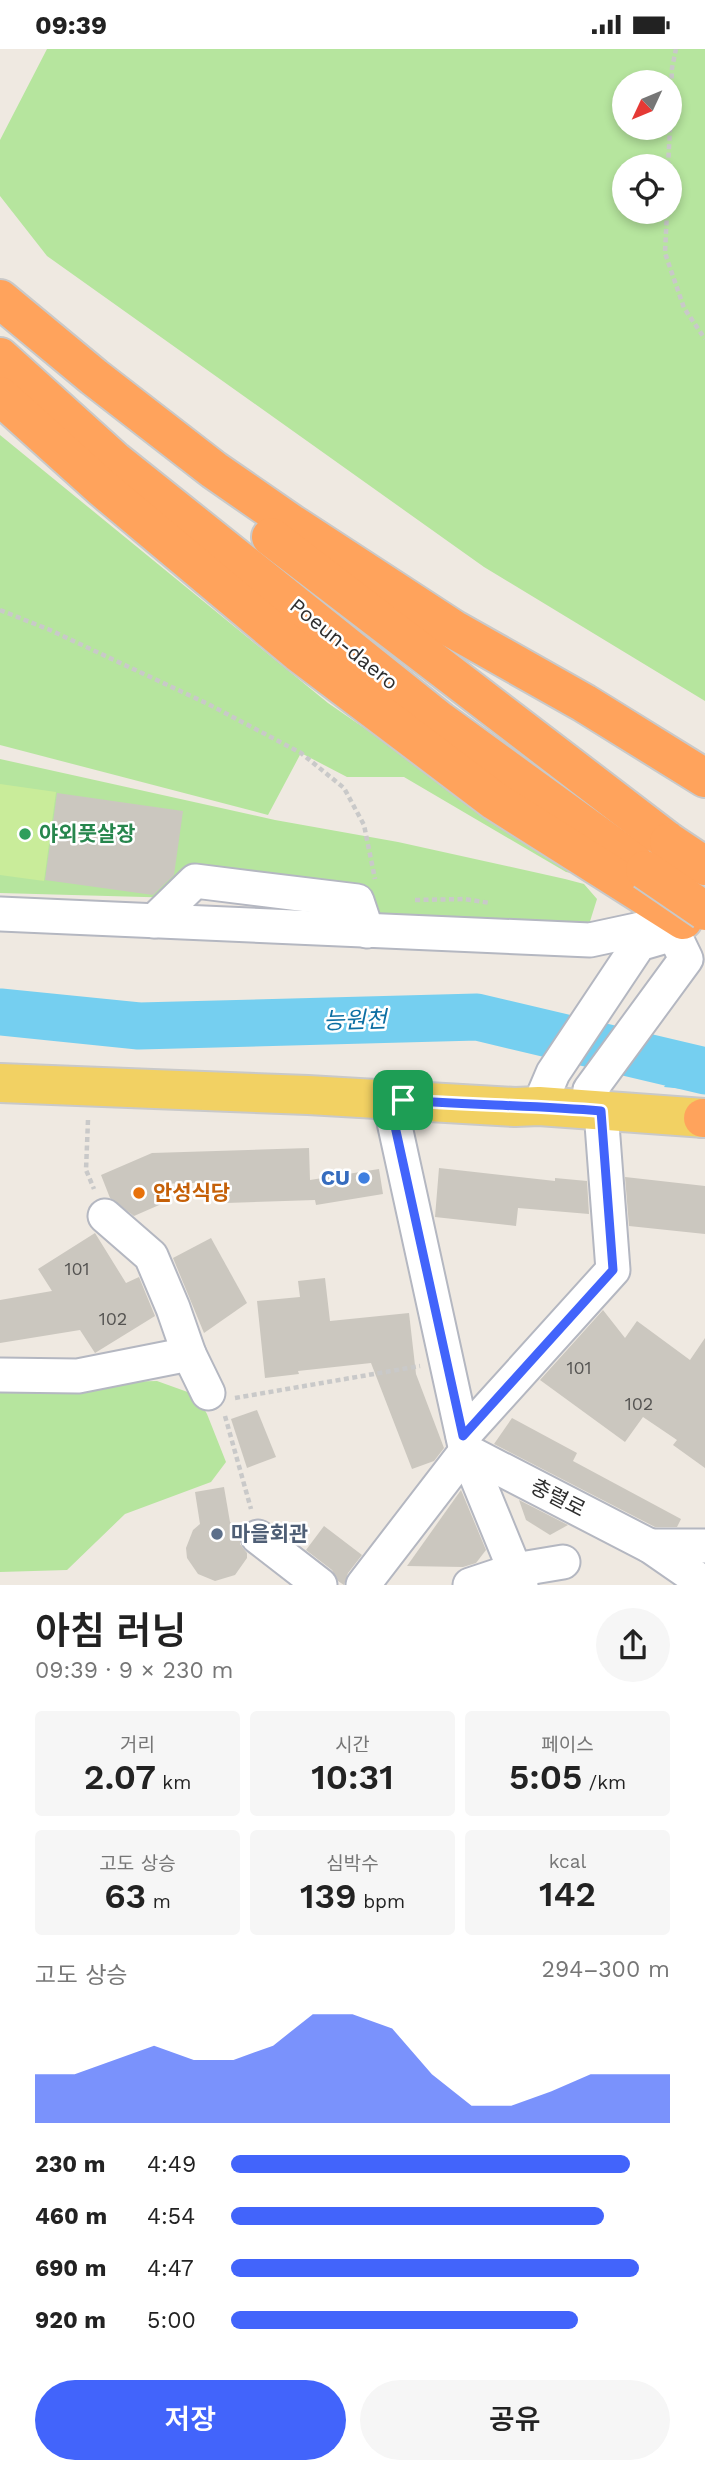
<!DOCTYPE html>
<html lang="ko">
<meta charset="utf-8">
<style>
:root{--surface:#fff;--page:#f6f6f6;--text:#222;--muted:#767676;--accent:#4264fb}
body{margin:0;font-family:"Work Sans","Noto Sans KR",sans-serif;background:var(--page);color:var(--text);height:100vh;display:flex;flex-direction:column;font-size:26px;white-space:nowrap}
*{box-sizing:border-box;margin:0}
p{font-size:23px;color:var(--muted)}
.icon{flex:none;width:38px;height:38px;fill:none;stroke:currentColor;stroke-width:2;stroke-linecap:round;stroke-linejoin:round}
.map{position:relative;height:1536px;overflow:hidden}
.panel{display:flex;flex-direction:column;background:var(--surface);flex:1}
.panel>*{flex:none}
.needle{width:46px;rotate:226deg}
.buttons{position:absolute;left:612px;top:21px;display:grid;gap:14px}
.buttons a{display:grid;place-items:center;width:70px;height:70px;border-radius:50%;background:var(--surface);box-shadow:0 4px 10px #0003;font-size:35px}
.pin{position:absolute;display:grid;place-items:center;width:60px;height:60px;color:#fff;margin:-30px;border-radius:14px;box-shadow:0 4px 10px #0006}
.round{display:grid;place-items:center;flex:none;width:74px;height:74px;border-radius:37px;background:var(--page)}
.overview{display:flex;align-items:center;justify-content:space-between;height:119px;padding:0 35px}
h1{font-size:38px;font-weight:600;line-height:52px}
.metrics{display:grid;grid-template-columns:repeat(3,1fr);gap:10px;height:119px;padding:7px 35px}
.metrics div{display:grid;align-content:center;border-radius:7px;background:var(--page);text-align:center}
.metrics b{font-size:35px;font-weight:600}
.metrics small{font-size:19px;font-weight:400}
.metrics p{font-size:19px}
.chart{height:196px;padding:14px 35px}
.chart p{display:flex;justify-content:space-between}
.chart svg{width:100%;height:126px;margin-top:7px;fill:var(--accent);opacity:.7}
.cta{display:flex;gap:14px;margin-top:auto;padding:14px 35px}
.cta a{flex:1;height:80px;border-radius:42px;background:var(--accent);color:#fff;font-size:28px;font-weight:600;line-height:80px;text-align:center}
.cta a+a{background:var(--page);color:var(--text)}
ul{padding:0 35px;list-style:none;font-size:23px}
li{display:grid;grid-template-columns:112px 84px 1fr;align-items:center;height:52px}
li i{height:18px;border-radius:9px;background:var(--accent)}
.status{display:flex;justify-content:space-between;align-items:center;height:49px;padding:0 35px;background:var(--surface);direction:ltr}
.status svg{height:19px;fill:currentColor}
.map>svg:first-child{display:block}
.green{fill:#b6e59e;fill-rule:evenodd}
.pitch{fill:#c9ec9a}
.water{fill:#75cff0}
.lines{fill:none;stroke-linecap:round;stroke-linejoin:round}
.river{stroke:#75cff0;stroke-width:47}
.building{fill:#cbc7bf}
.minor-casing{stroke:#b4b7c1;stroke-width:37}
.major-casing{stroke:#c9c9c9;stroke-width:42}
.highway-casing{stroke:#c9c9c9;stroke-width:42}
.path{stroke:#c9c9c9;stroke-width:4.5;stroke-dasharray:5 3.5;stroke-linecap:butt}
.minor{stroke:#fff;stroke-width:33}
.major{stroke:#f2d163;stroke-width:38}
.highway{stroke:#ffa35c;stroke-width:38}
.highway-bridge-casing{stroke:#c9c9c9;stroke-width:42;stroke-linecap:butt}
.highway-bridge{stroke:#ffa35c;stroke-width:38}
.route-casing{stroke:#fff;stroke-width:14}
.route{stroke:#4264fb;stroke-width:9}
.leisure-dot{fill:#2e9e5b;stroke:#fff;stroke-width:2.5}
.shop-dot{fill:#3f7fe0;stroke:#fff;stroke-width:2.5}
.food-dot{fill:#e8710a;stroke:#fff;stroke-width:2.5}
.service-dot{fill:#5c6f8a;stroke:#fff;stroke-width:2.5}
.labels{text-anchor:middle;stroke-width:5;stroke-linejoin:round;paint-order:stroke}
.number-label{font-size:18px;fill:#555452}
.street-label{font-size:21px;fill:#2e2e2e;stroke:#fff}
.leisure-label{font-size:21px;font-weight:bold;fill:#27864d;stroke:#fff;text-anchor:start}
.shop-label{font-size:21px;font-weight:bold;fill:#366cbe;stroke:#fff;text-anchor:end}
.food-label{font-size:21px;font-weight:bold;fill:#c56008;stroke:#fff;text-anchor:start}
.service-label{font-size:21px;font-weight:bold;fill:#4e5e75;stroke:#fff;text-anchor:start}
.water-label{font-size:23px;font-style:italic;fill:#0d6fa3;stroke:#fff}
</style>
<div class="status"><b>09:39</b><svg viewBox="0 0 49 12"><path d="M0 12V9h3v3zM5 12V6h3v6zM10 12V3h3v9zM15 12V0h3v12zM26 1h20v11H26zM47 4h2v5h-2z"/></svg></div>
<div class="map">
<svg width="705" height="1536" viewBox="0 0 705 1536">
<rect width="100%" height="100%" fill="#efe9e1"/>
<!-- green -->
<g class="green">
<path d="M 47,0 L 705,0 L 705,652 L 484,518 L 47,207 L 0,147 L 0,91 ZM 670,33 L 670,79 L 625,79 L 625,33 ZM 670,117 L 670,163 L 625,163 L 625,117 Z"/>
<polygon points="0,386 328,654 576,825 566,823 404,728 347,728 301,704 268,766 0,696"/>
<polygon points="0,710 275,771 398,793 565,830 584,835 597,850 587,882 180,849 0,844"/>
<polygon points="157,1332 196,1346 207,1365 226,1413 211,1433 125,1465 67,1521 0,1523 0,1336"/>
</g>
<!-- pitch -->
<polygon class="pitch" points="0,735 56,743 44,832 0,826"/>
<!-- water -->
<polygon class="water" points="695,997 705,1001 705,1042 664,1038"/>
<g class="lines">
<!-- river -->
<polyline class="river" points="0,963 139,977 477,968 705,1022"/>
</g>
<!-- building -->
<g class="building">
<polygon points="57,744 183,762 174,826 153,846 45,831"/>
<polygon points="309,1099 310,1131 379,1120 383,1145 316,1156 315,1151 226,1154 225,1133 158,1135 166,1153 134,1167 110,1149 101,1126 152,1104"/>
<polygon points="439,1119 555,1132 555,1129 587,1132 589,1165 518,1159 516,1177 435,1168"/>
<polygon points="625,1128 705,1137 705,1185 629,1177"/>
<polygon points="95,1184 126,1234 139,1228 155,1267 95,1304 80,1281 0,1294 0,1251 52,1242 38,1220"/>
<polygon points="211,1189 247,1254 204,1284 173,1209"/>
<polygon points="325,1229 330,1272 409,1264 416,1325 444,1399 434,1412 412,1420 371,1314 298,1322 299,1325 265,1329 257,1252 300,1248 298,1232"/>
<polygon points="603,1261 625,1289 637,1272 690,1311 705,1289 705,1419 673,1396 677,1391 643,1368 625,1393 540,1331"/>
<polygon points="257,1361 276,1408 247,1419 231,1370"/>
<polygon points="512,1369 577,1404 573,1412 681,1470 677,1478 655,1478 494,1395"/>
<polygon points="224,1438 230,1473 240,1482 240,1495 247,1504 247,1509 235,1526 215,1532 198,1525 187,1509 186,1499 193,1481 200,1475 195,1443"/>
<polygon points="461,1441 486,1501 476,1514 463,1518 407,1517"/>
<polygon points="519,1451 568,1476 550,1486 526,1471"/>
<polygon points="324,1477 362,1506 348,1524 344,1536 338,1532 332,1521 306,1501"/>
</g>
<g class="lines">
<!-- minor casing -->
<g class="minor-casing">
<g id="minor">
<polyline points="0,865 590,891 683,871"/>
<polyline points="154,872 195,832 357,852 367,882"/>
<polyline points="389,1050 466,1402 521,1536"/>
<polyline points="539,1057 553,1024 639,895 670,886"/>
<polyline points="105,1167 151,1207 173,1259 189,1305"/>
<polyline points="0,1326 78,1327 189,1305 208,1344"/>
<polyline points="463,1387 613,1221 601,1062 590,1041 686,910 674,885"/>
<polyline points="258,1488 320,1536"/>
<polyline points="650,1497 705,1497"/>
<polyline points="363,1536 466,1402 650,1497 705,1535"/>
<polyline points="470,1536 515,1521 563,1513"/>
</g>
</g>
<!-- major casing -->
<g class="major-casing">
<polyline id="major" points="0,1034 308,1046 515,1058 539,1057 705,1069"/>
</g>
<!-- highway casing -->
<g class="highway-casing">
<g id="highway">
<polyline points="0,250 94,328 214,421 292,475 453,580 584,654 705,729"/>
<polyline points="0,308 115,412 440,672 633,812"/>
<polyline points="0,347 101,438 298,603 495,752 683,871"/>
<polyline points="271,488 669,793"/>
<polyline points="703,1069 705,1069"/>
</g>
</g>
<!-- path -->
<g class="path">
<polyline points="670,72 672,19 676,0"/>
<polyline points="668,117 670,79"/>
<polyline points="667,163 665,204 684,259 705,290"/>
<polyline points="0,561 50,581 208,655 301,704 344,739 364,776 375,830"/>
<polyline points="415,851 464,850 490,854"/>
<polyline points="88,1071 86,1121 94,1140"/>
<polyline points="235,1349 420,1317"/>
<polyline points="225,1367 251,1460"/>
</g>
<!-- minor -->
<use href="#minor" class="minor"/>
<!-- major -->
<use href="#major" class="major"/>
<!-- highway -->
<use href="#highway" class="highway"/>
<!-- highway-bridge casing -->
<g class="highway-bridge-casing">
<g id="highway-bridge">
<polyline points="669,793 705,817"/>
<polyline points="645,821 705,862"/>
</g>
</g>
<!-- highway-bridge -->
<use href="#highway-bridge" class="highway-bridge"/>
</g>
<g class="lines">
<!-- route casing -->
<g class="route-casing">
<path id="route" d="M 389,1050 C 460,1056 531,1056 601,1062 L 613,1221 L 463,1387 Z"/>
</g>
<!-- route -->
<use href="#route" class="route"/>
</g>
<!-- markers -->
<circle class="leisure-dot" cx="25" cy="785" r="7"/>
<circle class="shop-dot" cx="364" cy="1129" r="7"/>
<circle class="food-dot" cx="139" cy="1144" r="7"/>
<circle class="service-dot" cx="217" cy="1485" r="7"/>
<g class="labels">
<!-- number labels -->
<g class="number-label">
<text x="77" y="1226">101</text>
<text x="113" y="1276">102</text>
<text x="579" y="1325">101</text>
<text x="639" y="1361">102</text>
</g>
<!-- street labels -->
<g class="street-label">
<text transform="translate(344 595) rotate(39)" y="7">Poeun-daero</text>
<text transform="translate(558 1449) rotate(27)" y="7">충렬로</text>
</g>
<!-- leisure labels -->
<g class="leisure-label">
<text x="39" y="792">야외풋살장</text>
</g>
<!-- shop labels -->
<g class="shop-label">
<text x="350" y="1136">CU</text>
</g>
<!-- food labels -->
<g class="food-label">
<text x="153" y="1151">안성식당</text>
</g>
<!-- service labels -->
<g class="service-label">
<text x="231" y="1492">마을회관</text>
</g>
<!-- water labels -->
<g class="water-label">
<text transform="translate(355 971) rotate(-2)" y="8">능원천</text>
</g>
</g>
</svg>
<div class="buttons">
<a><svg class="needle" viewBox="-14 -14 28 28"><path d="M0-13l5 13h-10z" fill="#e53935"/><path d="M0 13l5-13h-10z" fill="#767676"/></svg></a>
<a><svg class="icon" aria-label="locate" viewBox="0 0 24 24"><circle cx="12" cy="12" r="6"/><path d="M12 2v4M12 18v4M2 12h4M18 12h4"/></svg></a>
</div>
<div class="pin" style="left:403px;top:1051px;background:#1e9e55"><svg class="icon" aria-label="arrive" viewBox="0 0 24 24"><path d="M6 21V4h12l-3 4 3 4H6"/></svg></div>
</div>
<section class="panel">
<div class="overview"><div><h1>아침 러닝</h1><p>09:39 · 9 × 230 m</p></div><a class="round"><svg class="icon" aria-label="share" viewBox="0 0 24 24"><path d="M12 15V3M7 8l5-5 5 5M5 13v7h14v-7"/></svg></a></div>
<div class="metrics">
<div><p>거리</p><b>2.07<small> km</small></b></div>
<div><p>시간</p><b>10:31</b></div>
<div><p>페이스</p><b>5:05<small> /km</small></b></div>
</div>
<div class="metrics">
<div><p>고도 상승</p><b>63<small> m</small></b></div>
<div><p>심박수</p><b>139<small> bpm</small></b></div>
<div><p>kcal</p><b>142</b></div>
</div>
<div class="chart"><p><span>고도 상승</span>294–300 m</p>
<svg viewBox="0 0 160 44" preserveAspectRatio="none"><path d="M0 44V27L10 27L20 22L30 17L40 22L50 22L60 17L70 6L80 6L90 11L100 27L110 38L120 38L130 33L140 27L150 27L160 27V44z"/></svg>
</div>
<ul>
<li><b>230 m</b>4:49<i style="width:91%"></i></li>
<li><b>460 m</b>4:54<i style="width:85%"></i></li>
<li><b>690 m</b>4:47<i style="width:93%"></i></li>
<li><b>920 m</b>5:00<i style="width:79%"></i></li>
</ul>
<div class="cta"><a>저장</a><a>공유</a></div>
</section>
